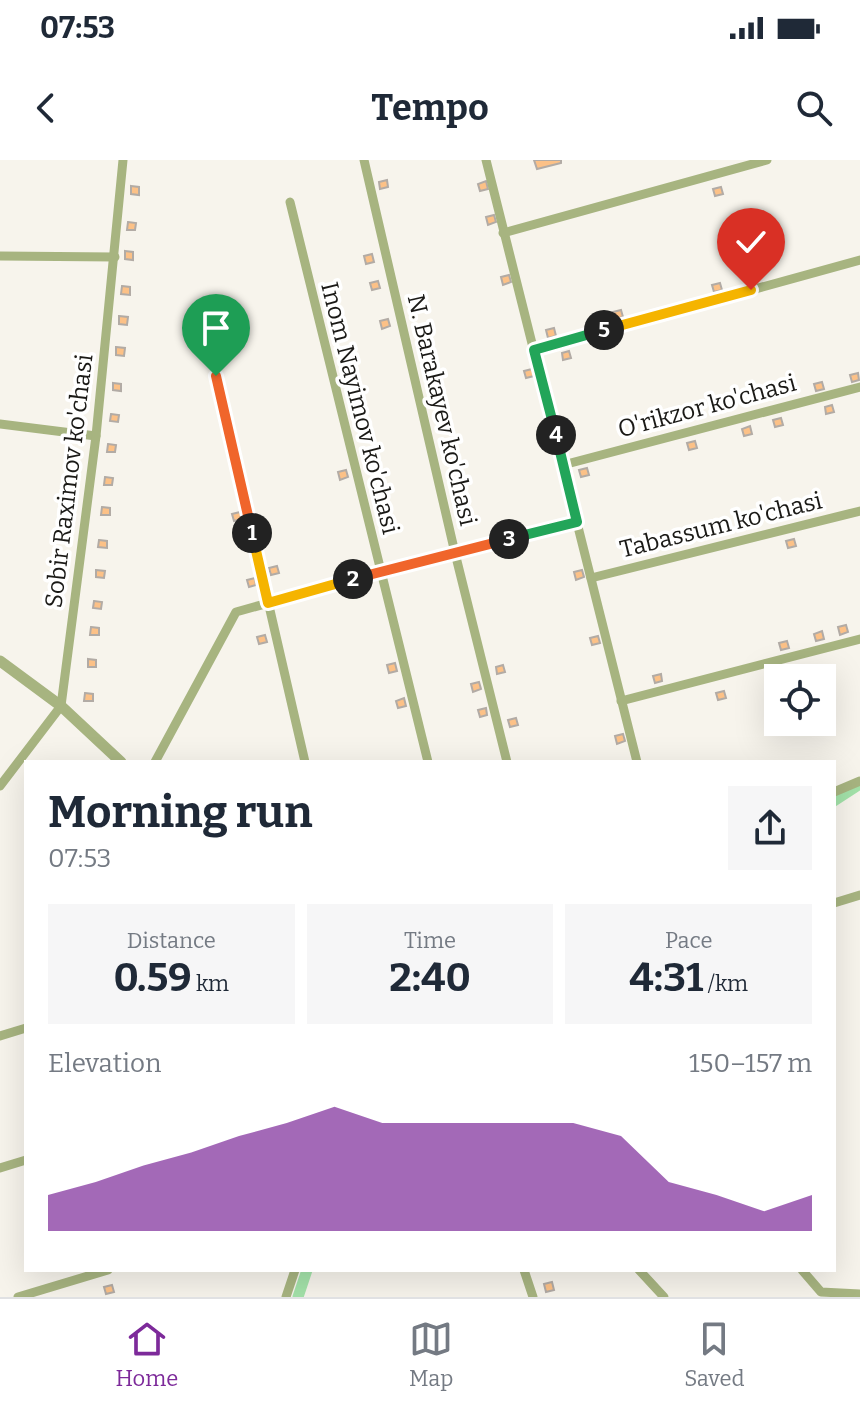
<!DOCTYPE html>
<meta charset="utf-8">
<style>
:root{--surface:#fff;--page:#f6f6f7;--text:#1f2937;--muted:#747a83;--line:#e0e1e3;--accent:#7d2a9a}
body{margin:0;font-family:Bitter,serif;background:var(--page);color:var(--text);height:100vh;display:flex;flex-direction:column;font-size:30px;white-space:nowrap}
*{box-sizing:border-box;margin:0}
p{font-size:26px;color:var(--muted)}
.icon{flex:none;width:44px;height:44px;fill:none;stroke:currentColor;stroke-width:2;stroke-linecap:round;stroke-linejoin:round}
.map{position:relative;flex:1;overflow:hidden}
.side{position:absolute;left:24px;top:600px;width:812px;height:512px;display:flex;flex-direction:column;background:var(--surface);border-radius:0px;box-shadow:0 8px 32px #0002}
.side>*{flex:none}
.controls{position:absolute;left:764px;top:504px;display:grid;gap:16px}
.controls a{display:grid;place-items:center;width:72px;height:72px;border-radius:0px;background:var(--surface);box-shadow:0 8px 32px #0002;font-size:40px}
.pin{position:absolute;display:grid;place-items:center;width:68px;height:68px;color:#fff;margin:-82px -34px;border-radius:50% 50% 50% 0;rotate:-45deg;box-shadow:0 0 8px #0007}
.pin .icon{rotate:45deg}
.km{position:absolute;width:40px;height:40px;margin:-20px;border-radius:50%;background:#222;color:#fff;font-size:22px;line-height:40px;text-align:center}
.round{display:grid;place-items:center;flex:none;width:84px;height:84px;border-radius:0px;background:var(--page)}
.headline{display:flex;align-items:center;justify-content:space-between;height:136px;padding:0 24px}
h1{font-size:44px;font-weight:700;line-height:60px}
.figures{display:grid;grid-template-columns:repeat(3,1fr);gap:12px;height:136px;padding:8px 24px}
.figures div{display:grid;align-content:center;border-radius:0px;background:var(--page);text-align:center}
.figures b{font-size:40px;font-weight:700}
.figures small{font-size:22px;font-weight:400}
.figures p{font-size:22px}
.chart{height:224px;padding:16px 24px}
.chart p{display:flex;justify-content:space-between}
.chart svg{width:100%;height:144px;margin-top:8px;fill:var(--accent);opacity:.7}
.status{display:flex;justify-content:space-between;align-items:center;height:56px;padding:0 40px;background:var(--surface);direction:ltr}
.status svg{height:22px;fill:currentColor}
header{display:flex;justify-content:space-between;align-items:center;height:104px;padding:0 24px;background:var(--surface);font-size:36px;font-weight:700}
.menu{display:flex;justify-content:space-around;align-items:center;height:112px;border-top:2px solid var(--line);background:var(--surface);font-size:22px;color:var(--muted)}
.menu a{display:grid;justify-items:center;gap:4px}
.menu .active{color:var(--accent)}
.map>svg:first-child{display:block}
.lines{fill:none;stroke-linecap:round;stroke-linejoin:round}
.canal{stroke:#a3e2a9;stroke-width:11}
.building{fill:#fcc187;stroke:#b2aba5;stroke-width:2}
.minor{stroke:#a7b480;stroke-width:9}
.tertiary{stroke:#a7b480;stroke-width:11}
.split-1-casing{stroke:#fff;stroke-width:16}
.split-2-casing{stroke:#fff;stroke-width:16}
.split-3-casing{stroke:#fff;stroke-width:16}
.split-4-casing{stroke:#fff;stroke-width:16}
.split-5-casing{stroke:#fff;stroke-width:16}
.split-6-casing{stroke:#fff;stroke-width:16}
.split-1{stroke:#f0652b;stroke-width:10}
.split-2{stroke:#f5b400;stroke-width:10}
.split-3{stroke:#f0652b;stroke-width:10}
.split-4{stroke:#22a559;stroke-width:10}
.split-5{stroke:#22a559;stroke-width:10}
.split-6{stroke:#f5b400;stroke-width:10}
.labels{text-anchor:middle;stroke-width:7;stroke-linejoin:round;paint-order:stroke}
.street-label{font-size:24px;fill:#1a1916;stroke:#fff}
</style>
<div class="status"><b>07:53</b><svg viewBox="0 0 49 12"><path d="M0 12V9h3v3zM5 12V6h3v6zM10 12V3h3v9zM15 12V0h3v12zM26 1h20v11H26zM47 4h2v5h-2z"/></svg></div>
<header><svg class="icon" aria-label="back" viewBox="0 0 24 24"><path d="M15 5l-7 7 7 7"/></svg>Tempo<svg class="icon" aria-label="search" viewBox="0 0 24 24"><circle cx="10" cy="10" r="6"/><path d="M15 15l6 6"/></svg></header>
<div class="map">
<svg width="860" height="1137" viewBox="0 0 860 1137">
<rect width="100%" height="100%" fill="#f7f4ec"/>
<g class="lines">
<!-- canal -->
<g class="canal">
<polyline points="834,641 860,624"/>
<polyline points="298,1137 307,1110"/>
</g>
</g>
<!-- building -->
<g class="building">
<polygon points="534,0 561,0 561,3 537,9"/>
<polygon points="387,20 388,27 380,29 379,22"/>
<polygon points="486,21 488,29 480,31 478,24"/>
<polygon points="131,26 139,27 139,35 131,34"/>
<polygon points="721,27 723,34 715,36 713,29"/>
<polygon points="494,55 496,62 488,65 486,57"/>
<polygon points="128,62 136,63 135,70 127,70"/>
<polygon points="125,91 133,92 133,100 125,99"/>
<polygon points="372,94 374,102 366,104 364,96"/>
<polygon points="509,115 511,122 503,125 501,117"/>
<polygon points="378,121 380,128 372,130 370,123"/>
<polygon points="720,123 722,130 714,132 712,125"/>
<polygon points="122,126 130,127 130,135 121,134"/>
<polygon points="621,150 623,157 615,159 613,152"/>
<polygon points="119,156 128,157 127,165 119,164"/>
<polygon points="388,159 390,166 382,169 380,161"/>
<polygon points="554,168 556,176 548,178 546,170"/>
<polygon points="116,187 125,188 124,196 116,195"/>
<polygon points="569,191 571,198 563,200 562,193"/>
<polygon points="227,192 229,199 221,201 219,194"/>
<polygon points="532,209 534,216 526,218 524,211"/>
<polygon points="858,213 859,220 852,222 850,215"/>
<polygon points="822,222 824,229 816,231 814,224"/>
<polygon points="113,223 121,224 121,231 113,230"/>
<polygon points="437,229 439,236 431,238 429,231"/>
<polygon points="832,245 834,252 826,254 825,247"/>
<polygon points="111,254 119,255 118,262 110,261"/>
<polygon points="781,258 783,265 775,267 773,260"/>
<polygon points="750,266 752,274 744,276 742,269"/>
<polygon points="695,281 697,288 689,290 687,283"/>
<polygon points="108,284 116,285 115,292 107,292"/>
<polygon points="453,296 455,303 447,305 445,298"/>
<polygon points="587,308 589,315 581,317 579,310"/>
<polygon points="346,310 348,317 340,320 338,312"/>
<polygon points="105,317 113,318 112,325 104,325"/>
<polygon points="102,347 110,348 110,355 101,355"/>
<polygon points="240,352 242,359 234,361 232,354"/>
<polygon points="794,379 796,386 788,388 786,381"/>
<polygon points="99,380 107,381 107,388 98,387"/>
<polygon points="277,406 279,413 271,415 269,408"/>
<polygon points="96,410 105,411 104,418 96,417"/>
<polygon points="582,410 584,417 576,420 574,412"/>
<polygon points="255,418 256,425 249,427 247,420"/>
<polygon points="94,441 102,442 101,449 93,448"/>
<polygon points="846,465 848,472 840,475 838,467"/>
<polygon points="91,467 99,468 99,475 90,475"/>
<polygon points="822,471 824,479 816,481 814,474"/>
<polygon points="265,475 267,482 259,484 257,477"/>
<polygon points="598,476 600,483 592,485 590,478"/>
<polygon points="787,481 789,488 781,490 779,483"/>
<polygon points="88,499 96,500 96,507 88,507"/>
<polygon points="395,503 397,511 389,513 387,505"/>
<polygon points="503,505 505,512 497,514 496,507"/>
<polygon points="661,514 662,521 655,523 653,516"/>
<polygon points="479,522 481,529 473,532 471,524"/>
<polygon points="724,531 726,538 718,540 716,533"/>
<polygon points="85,533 93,534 93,541 84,541"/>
<polygon points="404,538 406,546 398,548 396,541"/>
<polygon points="486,548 487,555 480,557 478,550"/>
<polygon points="516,558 518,565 510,567 508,560"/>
<polygon points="623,574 625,581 617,584 615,576"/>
<polygon points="552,1122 554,1130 546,1132 544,1124"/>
<polygon points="112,1125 114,1132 106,1134 104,1127"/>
</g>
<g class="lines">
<!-- minor -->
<g class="minor">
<polyline points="364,0 455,393 507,602"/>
<polyline points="486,0 637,602"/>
<polyline points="290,42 428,602"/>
<polyline points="503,73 767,0"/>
<polyline points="0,96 115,97"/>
<polyline points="206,150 216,216 305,602"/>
<polyline points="534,190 860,100"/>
<polyline points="0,264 96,276"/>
<polyline points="563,305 860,227"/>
<polyline points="591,418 860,351"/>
<polyline points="621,541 860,479"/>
<polyline points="155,602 236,452 380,412 577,362"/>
<polyline points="0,626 61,546 96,276 123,0"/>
<polyline points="834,632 860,621"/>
<polyline points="834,743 860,735"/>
<polyline points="0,876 26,868"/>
<polyline points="0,1008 26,1000"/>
<polyline points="524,1110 533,1137"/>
<polyline points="639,1110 664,1137"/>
<polyline points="802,1110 821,1132 860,1134"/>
<polyline points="18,1137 108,1110"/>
<polyline points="286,1137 295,1110"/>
</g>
<!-- tertiary -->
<polyline class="tertiary" points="0,501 61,546 121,602"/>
</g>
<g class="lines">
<!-- split-1 casing -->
<g class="split-1-casing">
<polyline id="split-1" points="216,216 252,373"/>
</g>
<!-- split-2 casing -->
<g class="split-2-casing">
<polyline id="split-2" points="252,373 268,443 353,419"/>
</g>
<!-- split-3 casing -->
<g class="split-3-casing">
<polyline id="split-3" points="353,419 509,379"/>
</g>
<!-- split-4 casing -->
<g class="split-4-casing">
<polyline id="split-4" points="509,379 577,362 556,275"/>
</g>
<!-- split-5 casing -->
<g class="split-5-casing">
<polyline id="split-5" points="556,275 534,190 604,170"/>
</g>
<!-- split-6 casing -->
<g class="split-6-casing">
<polyline id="split-6" points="604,170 751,130"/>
</g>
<!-- split-1 -->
<use href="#split-1" class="split-1"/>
<!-- split-2 -->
<use href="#split-2" class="split-2"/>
<!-- split-3 -->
<use href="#split-3" class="split-3"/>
<!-- split-4 -->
<use href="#split-4" class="split-4"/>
<!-- split-5 -->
<use href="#split-5" class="split-5"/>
<!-- split-6 -->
<use href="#split-6" class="split-6"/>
</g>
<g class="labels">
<!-- street labels -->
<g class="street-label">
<text transform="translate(707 246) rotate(-15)" y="8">O'rikzor ko'chasi</text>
<text transform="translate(360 248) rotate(76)" y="8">Inom Nayimov ko'chasi</text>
<text transform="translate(442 250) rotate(77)" y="8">N. Barakayev ko'chasi</text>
<text transform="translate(69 321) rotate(-83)" y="8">Sobir Raximov ko'chasi</text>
<text transform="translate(721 365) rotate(-14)" y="8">Tabassum ko'chasi</text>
</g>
</g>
</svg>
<div class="controls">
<a><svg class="icon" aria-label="locate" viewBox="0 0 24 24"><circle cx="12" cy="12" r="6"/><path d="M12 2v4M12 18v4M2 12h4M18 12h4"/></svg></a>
</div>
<div class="pin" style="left:216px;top:216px;background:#1e9e55"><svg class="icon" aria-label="arrive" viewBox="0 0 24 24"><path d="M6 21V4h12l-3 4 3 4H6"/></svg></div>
<div class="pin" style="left:751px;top:130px;background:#d93025"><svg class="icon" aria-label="check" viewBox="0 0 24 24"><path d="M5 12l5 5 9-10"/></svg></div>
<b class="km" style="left:252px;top:373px">1</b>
<b class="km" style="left:353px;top:419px">2</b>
<b class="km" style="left:509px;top:379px">3</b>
<b class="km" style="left:556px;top:275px">4</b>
<b class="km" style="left:604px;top:170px">5</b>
<section class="side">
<div class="headline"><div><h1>Morning run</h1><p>07:53</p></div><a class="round"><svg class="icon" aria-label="share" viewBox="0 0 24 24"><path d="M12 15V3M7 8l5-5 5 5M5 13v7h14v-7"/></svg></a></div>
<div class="figures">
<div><p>Distance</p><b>0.59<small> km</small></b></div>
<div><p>Time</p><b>2:40</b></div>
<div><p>Pace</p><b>4:31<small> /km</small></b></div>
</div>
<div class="chart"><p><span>Elevation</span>150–157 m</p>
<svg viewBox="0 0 160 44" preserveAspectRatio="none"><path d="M0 44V33L10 29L20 24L30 20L40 15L50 11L60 6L70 11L80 11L90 11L100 11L110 11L120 15L130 29L140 33L150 38L160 33V44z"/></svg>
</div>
</section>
</div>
<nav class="menu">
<a class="active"><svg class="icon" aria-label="home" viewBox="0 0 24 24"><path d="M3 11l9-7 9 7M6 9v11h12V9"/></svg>Home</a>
<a><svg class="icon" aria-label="map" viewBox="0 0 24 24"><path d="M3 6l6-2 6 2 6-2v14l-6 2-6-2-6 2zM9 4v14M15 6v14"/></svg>Map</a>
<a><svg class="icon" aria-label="saved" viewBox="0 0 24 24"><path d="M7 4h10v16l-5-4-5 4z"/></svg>Saved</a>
</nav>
